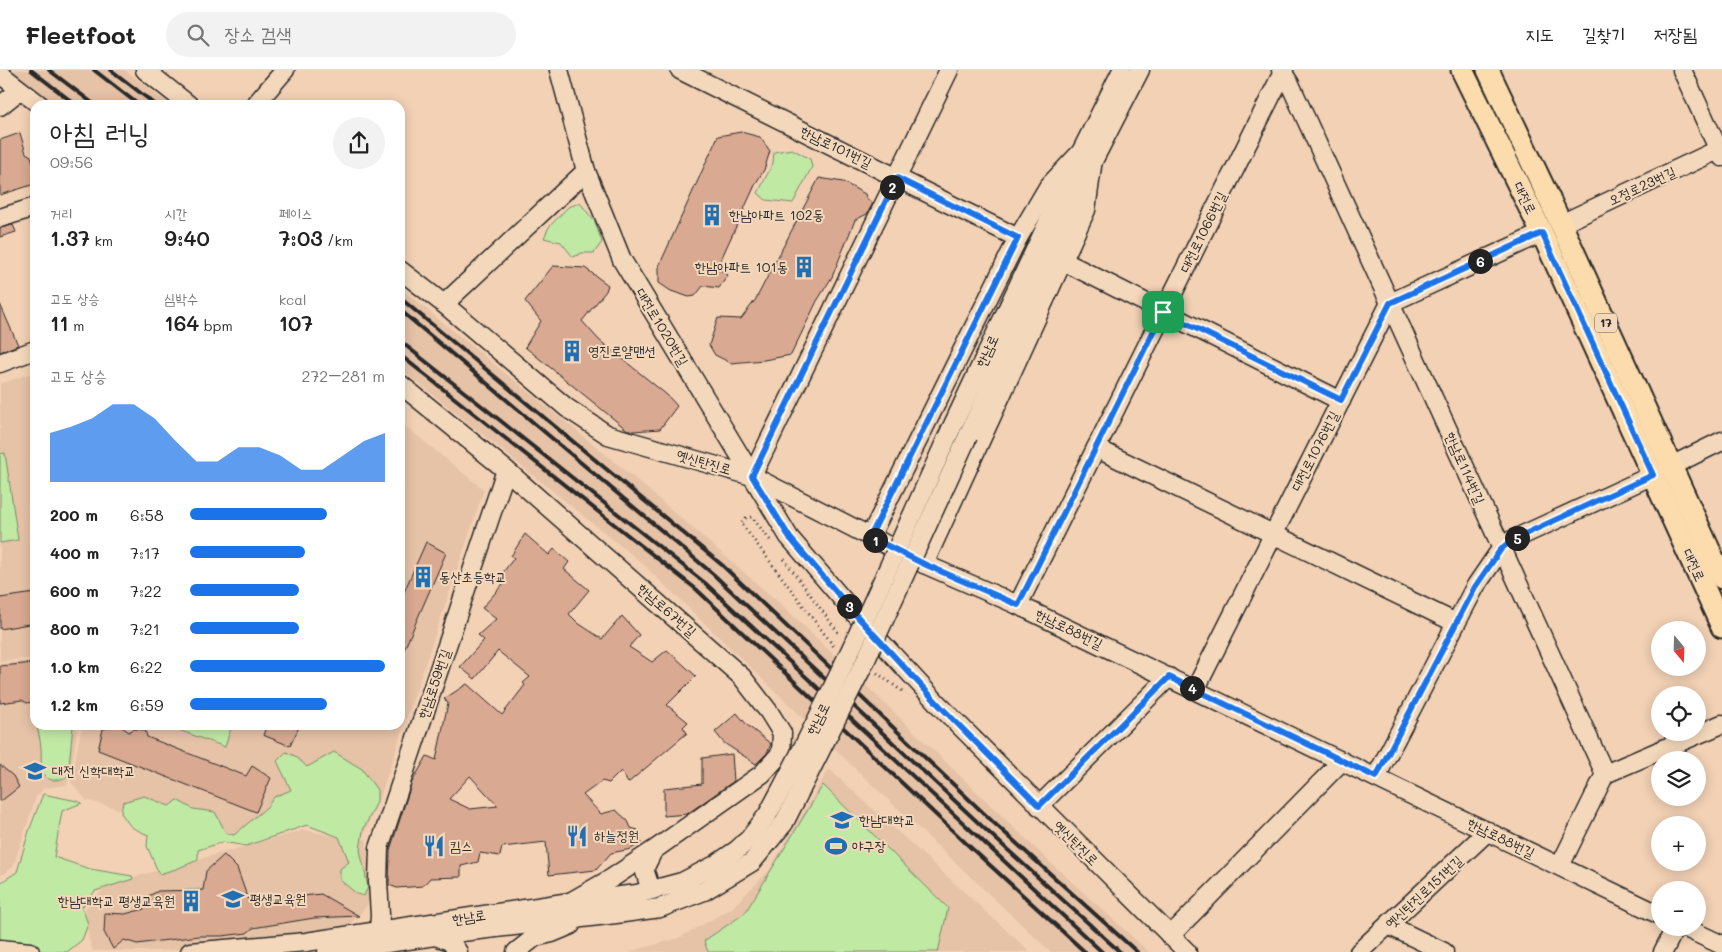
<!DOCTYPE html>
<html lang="ko">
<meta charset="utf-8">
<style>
:root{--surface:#fff;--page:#f2f2f2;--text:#222;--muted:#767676;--line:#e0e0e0;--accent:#1a73e8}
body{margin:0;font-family:Mali,"Poor Story",sans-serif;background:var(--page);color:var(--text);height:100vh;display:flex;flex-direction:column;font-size:19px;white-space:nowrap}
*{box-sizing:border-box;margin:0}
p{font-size:16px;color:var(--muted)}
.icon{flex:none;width:28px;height:28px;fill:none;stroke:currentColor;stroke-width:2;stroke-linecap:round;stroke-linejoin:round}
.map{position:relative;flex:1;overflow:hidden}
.drawer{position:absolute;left:30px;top:30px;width:375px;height:630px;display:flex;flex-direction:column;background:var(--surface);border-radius:15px;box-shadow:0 2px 12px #0003}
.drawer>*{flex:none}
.needle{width:32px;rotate:161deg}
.tools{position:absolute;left:1651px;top:551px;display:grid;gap:10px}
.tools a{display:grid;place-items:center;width:55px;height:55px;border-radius:50%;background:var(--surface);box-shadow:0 2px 12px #0003;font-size:25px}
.pin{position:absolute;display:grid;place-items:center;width:42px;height:42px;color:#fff;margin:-21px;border-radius:10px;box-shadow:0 2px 8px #0006}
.km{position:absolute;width:25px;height:25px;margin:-12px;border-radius:50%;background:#222;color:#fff;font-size:14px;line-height:25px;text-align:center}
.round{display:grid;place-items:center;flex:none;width:52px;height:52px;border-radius:26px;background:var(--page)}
.summary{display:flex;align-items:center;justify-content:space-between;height:85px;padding:0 20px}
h1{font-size:28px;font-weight:600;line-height:38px}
.stats{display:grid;grid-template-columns:repeat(3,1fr);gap:8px;height:85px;padding:5px 20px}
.stats div{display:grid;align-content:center}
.stats b{font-size:21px;font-weight:600}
.stats small{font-size:14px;font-weight:400}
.stats p{font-size:14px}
.chart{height:140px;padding:10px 20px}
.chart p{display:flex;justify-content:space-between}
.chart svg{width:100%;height:90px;margin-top:5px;fill:var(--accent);opacity:.7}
ul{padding:0 20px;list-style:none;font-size:16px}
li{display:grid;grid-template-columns:80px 60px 1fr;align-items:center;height:38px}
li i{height:12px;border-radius:6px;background:var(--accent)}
header{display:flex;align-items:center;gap:30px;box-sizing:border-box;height:70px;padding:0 25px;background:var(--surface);border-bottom:1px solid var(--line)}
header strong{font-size:24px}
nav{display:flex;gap:28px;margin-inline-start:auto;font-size:18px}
.search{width:350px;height:45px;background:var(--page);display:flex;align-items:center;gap:12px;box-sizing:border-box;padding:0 18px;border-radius:28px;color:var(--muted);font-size:19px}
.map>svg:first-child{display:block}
.built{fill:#e6c2a7}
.green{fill:#c0e9a4;stroke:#768a68}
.building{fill:#d9a992;stroke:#2b2b2b;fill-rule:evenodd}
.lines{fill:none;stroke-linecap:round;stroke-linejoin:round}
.minor-casing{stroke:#2b2b2b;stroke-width:21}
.major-casing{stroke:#2b2b2b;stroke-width:25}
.path{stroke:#2b2b2b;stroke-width:3;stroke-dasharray:1 4;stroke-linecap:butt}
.minor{stroke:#f4d8bb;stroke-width:18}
.major{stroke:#fcdcac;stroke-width:21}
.rail{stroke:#2b2b2b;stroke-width:4}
.minor-bridge-casing{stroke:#2b2b2b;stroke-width:21;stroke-linecap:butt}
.minor-bridge{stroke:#f4d8bb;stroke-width:18}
.route-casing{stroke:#fff;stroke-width:10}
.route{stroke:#1a73e8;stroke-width:6}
.labels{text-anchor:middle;stroke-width:4;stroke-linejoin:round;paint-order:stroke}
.shield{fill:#f4d8bb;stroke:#675f56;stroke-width:1}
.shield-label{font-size:12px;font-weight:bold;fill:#2b2b2b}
.street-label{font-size:14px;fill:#2b2b2b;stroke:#f4d8bb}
.poi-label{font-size:14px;fill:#2b2b2b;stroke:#f4d8bb;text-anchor:start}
</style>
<header>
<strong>Fleetfoot</strong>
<div class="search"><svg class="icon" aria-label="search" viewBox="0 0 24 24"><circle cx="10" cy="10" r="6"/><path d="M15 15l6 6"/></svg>장소 검색</div>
<nav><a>지도</a><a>길찾기</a><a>저장됨</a></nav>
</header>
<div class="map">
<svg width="1722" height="882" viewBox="0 0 1722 882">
<rect width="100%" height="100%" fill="#f2d1b5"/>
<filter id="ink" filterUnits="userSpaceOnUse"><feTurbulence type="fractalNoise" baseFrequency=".02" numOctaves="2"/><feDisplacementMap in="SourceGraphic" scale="10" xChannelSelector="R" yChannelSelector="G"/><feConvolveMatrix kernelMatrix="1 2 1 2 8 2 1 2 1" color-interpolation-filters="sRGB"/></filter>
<g filter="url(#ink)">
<!-- built -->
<g class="built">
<polygon points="11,0 125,0 170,35 57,35"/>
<polygon points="400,218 626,401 782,535 1052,794 1149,882 1051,882 863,706 642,493 400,298"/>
<polygon points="35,302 35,588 0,591 0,314"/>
<polygon points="400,352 484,420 381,724 362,769 366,769 368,792 375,820 365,838 348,856 338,862 159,881 93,881 89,870 85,839 109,814 304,760 353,770 302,753 237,771 86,730 71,712 82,655 400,655"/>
<polygon points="35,590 35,655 78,655 73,688 67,715 44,718 36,727 13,797 0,806 0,594"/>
<polygon points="829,699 1030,882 629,882 679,868 732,838 768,802"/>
</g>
<!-- green -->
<g class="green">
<polygon points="792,79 810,89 812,97 793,133 766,130 758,123 773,93 774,82"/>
<polygon points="580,133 595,152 602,172 594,183 582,183 573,187 561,172 544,168 549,157 568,137"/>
<polygon points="5,383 18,470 0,473 0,384"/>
<path d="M 37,655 L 73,655 L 68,706 C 64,709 61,709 56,710 C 38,711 42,692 41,679 C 41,671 38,663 37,655 Z"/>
<polygon points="165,655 232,655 225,677"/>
<polygon points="286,682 295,686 307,697 334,682 362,699 377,720 377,732 363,760 360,780 368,817 364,826 357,824 340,810 340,799 349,792 339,767 307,755 246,776 223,772 198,780 198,790 176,799 159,804 147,776 148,765 131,757 121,743 123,732 144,726 169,736 177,730 193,739 215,742 226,763 234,765 267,737 274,727 291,720 277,691"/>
<polygon points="823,715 948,838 938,882 708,882 704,871 745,843"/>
<polygon points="43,724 77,731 82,733 62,741 54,787 90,799 132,806 133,809 95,821 82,837 88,854 82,870 67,882 0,879 0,813 17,802 29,761"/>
</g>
<!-- building -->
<g class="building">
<polygon points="741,62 760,67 770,81 764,100 756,113 717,198 728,205 719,218 703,216 695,226 689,227 671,221 659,213 659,196 718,66"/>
<polygon points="20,63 26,83 31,86 35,98 35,114 0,125 0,70"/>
<polygon points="819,108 843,112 865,124 866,128 873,133 867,144 855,150 832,207 817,231 791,285 764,290 731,293 715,285 709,275 718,248 741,249 756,229"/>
<polygon points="13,155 16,162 0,167 0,158"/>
<polygon points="553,196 585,198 608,215 606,221 582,251 599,270 667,325 677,336 660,359 633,361 626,359 525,277 541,251 525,231"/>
<polygon points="0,234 18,275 0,282"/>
<path d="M 525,464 L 549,485 L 554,479 L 569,492 L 564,499 L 589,520 L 569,544 L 578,553 L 602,569 L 622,546 L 639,565 L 629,577 L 652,592 L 667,580 L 696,606 L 667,635 L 688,652 L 683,657 L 687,663 L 628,713 L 621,701 L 609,713 L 602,711 L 583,725 L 601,744 L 616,740 L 628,751 L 631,758 L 638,760 L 641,773 L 631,779 L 611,783 L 596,800 L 549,805 L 546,772 L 502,777 L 500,786 L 480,783 L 478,792 L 461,796 L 461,807 L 430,808 L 423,816 L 397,818 L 389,815 L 390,780 L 412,712 L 427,686 L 436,690 L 448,633 L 444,629 L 467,614 L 502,645 L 525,615 L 523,613 L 530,607 L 498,581 L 475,609 L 460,597 L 484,570 L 478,565 L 496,549 L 482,538 L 503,514 L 497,510 L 514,488 L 511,486 ZM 470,706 L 498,736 L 470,739 L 449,729 Z"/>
<polygon points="426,472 446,483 400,589 400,531"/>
<polygon points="35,523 35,553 0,559 0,528"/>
<polygon points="35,593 35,631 27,633 22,630 0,633 0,596"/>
<polygon points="737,643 747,655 771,674 767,683 756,694 724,673 715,662"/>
<polygon points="119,655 129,662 134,659 145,660 147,667 246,706 252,696 271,708 256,742 98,680 103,659"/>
<polygon points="267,655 300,655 290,676 263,665"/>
<polygon points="732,684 734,711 687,744 664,746 664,718 702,714 702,688"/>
<polygon points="0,695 13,706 19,717 0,732"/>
<polygon points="224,785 237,798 249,832 321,824 359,846 314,848 253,858 247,863 222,866 199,866 137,874 124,870 113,879 104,862 105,843 125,844 144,839 141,830 158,821 203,820 206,801"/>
</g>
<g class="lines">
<!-- minor casing -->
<g class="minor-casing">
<g id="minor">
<polyline points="145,0 189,35"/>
<polyline points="559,0 586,101 622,190 789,467 856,545 940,636 1187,882"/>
<polyline points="680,0 1018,168"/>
<polyline points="1281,0 1290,14 1605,704 1560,796"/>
<polyline points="1682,0 1722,87"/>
<polyline points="0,4 40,35"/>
<polyline points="255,35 285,0"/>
<polyline points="0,36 20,20"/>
<polyline points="0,148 35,137"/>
<polyline points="1561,154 1722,78"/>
<polyline points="1063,191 1341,331"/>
<polyline points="400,200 444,234 567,338 608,365 752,406 924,494 1018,535 1660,845"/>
<polyline points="444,234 586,101"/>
<polyline points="0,293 35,280"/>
<polyline points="400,314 506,400 742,607 769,642 782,663 781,683 762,704 654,780 612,808 570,832"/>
<polyline points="951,359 1081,82 1122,0"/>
<polyline points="968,366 1074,128 1140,0"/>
<polyline points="1096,378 1456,553"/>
<polyline points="1671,396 1722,371"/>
<polyline points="752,406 949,0"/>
<polyline points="870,467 1018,168 1048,117 1081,82"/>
<polyline points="924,494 1086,140 1093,89"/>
<polyline points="1018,535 1284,0"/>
<polyline points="1195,620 1390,233 1542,163"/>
<polyline points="1605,704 1722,654"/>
<polyline points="1376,707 1475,517 1501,479 1512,470 1653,405"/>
<polyline points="1039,736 1169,607"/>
<polyline points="651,820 644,799 653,781"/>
<polyline points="1388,855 1444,882"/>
<polyline points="1686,858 1722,875"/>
<polyline points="379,861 380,845 378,812 379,778 506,400"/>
<polyline points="435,866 450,871 458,882"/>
<polyline points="1170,866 1342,691"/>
<polyline points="0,879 30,882"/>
<polyline points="190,882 306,872 570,832 637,824 682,812 715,795 737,780 749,769 768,744"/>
<polyline points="327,882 462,862 616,844 660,838 704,821 752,792 784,753"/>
<polyline points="516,882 535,867 552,863 571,855"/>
<polyline points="1359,882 1488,761"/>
<polyline points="1663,882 1675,858"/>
</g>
</g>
<!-- major casing -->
<g class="major-casing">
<g id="major">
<polyline points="1462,0 1542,163 1722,557"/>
<polyline points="1488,0 1561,154 1722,508"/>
</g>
</g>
<!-- path -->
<g class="path">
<polyline points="770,470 752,447 746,448 741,453 835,578"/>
<polyline points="784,489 840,565"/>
<polyline points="877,603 902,621"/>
</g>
<!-- minor -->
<use href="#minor" class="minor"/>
<!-- major -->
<use href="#major" class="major"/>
<!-- rail -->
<g class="rail">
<polyline points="31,0 76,35"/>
<polyline points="49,0 95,35"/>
<polyline points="94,0 139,35"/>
<polyline points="111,0 156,35"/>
<polyline points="400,228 722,495 994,753 1137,882"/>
<polyline points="400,240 713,504 986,760 1120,882"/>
<polyline points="400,271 705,513 1102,882"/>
<polyline points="400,285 696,519 969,776 1085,882"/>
</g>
<!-- minor-bridge casing -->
<g class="minor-bridge-casing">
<g id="minor-bridge">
<path d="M 768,744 C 836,619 892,489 951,359"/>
<polyline points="784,753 864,594 968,366"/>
</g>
</g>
<!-- minor-bridge -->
<use href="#minor-bridge" class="minor-bridge"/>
</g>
</g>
<g class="lines" filter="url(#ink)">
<!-- route casing -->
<g class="route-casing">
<polygon id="route" points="897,108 1018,168 870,467 924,494 1018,535 1163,242 1341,330 1390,233 1542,163 1653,405 1512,470 1501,479 1475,517 1376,707 1169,607 1039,736 940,636 856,545 790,468 752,406"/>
</g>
<!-- route -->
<use href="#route" class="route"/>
</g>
<!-- icons -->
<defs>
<g id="building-bare" transform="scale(1.725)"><path d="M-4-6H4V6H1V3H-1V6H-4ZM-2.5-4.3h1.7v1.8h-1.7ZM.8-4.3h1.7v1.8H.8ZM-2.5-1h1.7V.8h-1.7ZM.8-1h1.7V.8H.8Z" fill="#1f6fb2" stroke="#f4d8bb" stroke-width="2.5" paint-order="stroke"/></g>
<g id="university-bare" transform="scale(1.725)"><path d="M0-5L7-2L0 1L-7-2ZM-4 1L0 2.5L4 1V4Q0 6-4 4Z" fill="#1f6fb2" stroke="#f4d8bb" stroke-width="2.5" paint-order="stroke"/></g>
<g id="restaurant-bare" transform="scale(1.725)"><path d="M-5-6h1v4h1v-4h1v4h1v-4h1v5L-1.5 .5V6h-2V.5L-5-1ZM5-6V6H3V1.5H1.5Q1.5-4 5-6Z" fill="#1f6fb2" stroke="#f4d8bb" stroke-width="2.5" paint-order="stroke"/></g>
<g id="stadium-bare" transform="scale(1.725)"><path d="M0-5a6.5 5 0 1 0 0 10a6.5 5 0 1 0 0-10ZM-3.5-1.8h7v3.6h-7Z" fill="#1f6fb2" stroke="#f4d8bb" stroke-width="2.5" paint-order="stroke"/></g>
</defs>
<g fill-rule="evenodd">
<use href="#building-bare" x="712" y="145"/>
<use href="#building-bare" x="804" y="197"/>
<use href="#building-bare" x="572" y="281"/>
<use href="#building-bare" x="423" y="507"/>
<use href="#university-bare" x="35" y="701"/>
<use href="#university-bare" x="842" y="750"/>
<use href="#restaurant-bare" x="577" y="766"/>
<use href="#restaurant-bare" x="434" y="776"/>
<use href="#stadium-bare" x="836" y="776"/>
<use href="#university-bare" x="233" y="829"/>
<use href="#building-bare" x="191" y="831"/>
</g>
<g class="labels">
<!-- shield labels -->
<rect class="shield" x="1595" y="243.5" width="22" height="19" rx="4"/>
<g class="shield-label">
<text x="1606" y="257">17</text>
</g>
<!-- street labels -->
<g class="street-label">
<text transform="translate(836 77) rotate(26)" y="5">한남로101번길</text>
<text transform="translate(1642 116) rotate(-25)" y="5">오정로23번길</text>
<text transform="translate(1525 128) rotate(64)" y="5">대전로</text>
<text transform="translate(1203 162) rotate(-64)" y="5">대전로1066번길</text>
<text transform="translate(662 257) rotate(59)" y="5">대전로1020번길</text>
<text transform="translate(987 281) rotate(-65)" y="5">한남로</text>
<text transform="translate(1315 381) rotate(-63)" y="5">대전로1076번길</text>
<text transform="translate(704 392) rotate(16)" y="5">옛신탄진로</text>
<text transform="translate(1465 398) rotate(66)" y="5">한남로114번길</text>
<text transform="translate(1694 495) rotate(65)" y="5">대전로</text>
<text transform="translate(667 540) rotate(41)" y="5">한남로67번길</text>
<text transform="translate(1069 559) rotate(26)" y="5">한남로88번길</text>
<text transform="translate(434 614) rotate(-71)" y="5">한남로59번길</text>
<text transform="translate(818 649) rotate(-64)" y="5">한남로</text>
<text transform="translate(1501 768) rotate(26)" y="5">한남로88번길</text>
<text transform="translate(1076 773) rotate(45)" y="5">옛신탄진로</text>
<text transform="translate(1424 822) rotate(-43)" y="5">옛신탄진로151번길</text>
<text transform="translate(469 847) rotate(-9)" y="5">한남로</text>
</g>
<!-- poi labels -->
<g class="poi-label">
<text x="729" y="150">한남아파트 102동</text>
<text x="788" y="202" text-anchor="end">한남아파트 101동</text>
<text x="588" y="286">영진로얄맨션</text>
<text x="439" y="512">동산초등학교</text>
<text x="52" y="706">대전 신학대학교</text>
<text x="859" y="755">한남대학교</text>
<text x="594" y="771">하늘정원</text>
<text x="450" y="781">킴스</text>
<text x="852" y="781">야구장</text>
<text x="250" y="834">평생교육원</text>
<text x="175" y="836" text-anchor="end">한남대학교 평생교육원</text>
</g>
</g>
</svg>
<div class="tools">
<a><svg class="needle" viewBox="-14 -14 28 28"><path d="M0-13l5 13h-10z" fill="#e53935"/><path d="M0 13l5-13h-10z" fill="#767676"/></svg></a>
<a><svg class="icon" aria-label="locate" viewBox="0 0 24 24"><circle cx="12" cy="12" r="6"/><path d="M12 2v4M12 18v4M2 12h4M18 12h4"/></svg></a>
<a><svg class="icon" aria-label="layers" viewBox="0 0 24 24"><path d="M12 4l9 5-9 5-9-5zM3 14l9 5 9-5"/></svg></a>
<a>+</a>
<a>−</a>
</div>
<div class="pin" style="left:1163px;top:242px;background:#1e9e55"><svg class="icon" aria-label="arrive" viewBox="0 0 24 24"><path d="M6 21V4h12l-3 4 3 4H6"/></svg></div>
<b class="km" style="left:875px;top:470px">1</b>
<b class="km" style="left:892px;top:117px">2</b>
<b class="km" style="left:849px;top:536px">3</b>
<b class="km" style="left:1192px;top:618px">4</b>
<b class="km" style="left:1517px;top:468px">5</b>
<b class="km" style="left:1480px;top:191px">6</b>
<section class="drawer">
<div class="summary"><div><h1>아침 러닝</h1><p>09:56</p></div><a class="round"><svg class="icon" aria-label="share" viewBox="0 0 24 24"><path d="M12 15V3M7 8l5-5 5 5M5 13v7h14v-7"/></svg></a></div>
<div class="stats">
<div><p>거리</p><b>1.37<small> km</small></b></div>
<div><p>시간</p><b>9:40</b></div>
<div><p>페이스</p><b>7:03<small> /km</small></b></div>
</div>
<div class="stats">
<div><p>고도 상승</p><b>11<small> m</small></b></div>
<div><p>심박수</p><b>164<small> bpm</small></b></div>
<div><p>kcal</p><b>107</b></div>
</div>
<div class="chart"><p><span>고도 상승</span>272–281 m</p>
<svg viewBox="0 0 160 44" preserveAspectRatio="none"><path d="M0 44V20L10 17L20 13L30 6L40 6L50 13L60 24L70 34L80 34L90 27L100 27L110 31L120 38L130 38L140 31L150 24L160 20V44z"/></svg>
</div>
<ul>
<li><b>200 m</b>6:58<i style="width:70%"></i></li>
<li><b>400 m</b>7:17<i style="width:59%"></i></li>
<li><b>600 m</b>7:22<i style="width:56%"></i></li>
<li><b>800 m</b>7:21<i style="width:56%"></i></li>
<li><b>1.0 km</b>6:22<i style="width:100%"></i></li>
<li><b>1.2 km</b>6:59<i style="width:70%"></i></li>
</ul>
</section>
</div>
